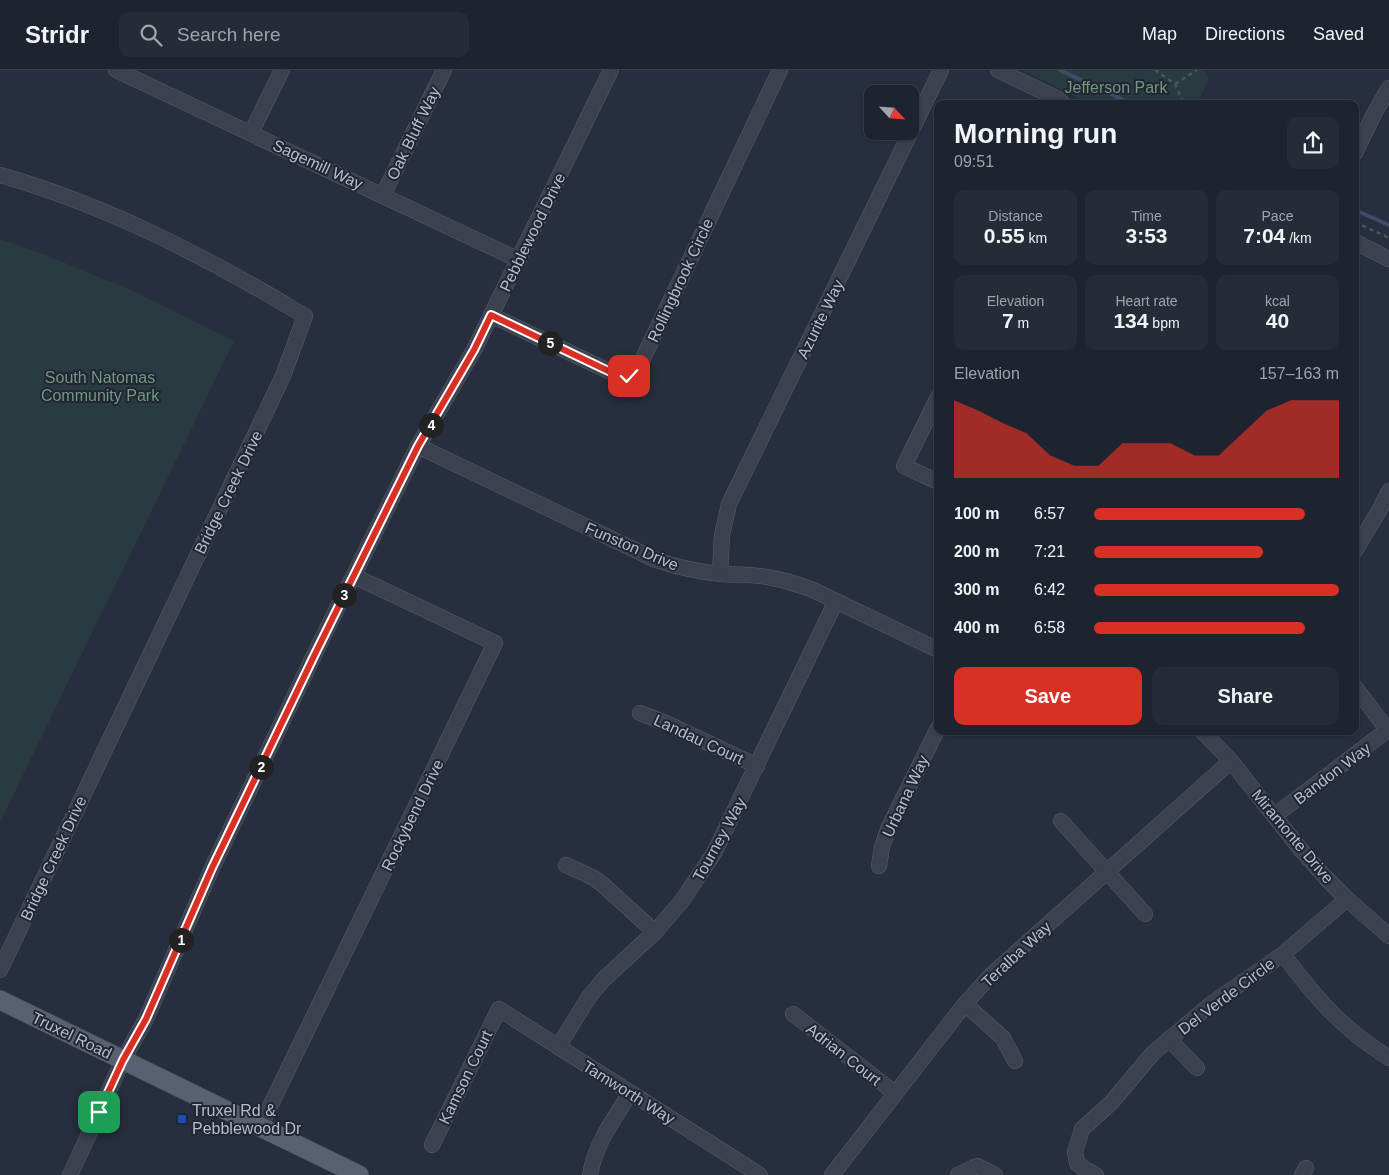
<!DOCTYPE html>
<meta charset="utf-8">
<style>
:root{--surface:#1d232f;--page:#252b37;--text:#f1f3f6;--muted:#a0a4aa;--line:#3b404b;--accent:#d93025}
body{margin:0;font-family:Arial,sans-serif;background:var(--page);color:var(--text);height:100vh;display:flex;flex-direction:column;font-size:19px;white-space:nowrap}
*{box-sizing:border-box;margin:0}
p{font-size:16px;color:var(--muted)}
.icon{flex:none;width:28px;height:28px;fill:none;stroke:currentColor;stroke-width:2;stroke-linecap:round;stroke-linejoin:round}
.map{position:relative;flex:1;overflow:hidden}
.drawer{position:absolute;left:934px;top:30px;width:425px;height:635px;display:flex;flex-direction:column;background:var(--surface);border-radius:10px;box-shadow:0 1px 4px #0004,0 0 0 1px var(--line)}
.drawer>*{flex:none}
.needle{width:32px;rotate:116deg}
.tools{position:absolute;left:864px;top:15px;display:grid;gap:10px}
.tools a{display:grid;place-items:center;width:55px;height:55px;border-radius:10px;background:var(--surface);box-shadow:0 1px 4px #0004,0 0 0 1px var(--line);font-size:25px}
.pin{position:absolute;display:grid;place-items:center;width:42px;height:42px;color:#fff;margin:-21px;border-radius:10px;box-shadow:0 2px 8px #0006}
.km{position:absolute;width:25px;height:25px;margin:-12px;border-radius:50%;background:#222;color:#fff;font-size:14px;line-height:25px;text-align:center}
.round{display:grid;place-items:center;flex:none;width:52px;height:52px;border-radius:10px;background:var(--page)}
.headline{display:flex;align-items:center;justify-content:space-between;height:85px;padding:0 20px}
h1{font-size:28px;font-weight:800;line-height:38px}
.stats{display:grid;grid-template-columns:repeat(3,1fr);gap:8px;height:85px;padding:5px 20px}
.stats div{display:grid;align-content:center;border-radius:10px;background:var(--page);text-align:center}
.stats b{font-size:21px;font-weight:800}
.stats small{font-size:14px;font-weight:400}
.stats p{font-size:14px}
.chart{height:140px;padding:10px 20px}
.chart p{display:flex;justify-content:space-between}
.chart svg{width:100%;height:90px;margin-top:5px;fill:var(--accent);opacity:.7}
.action{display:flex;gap:10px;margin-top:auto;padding:10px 20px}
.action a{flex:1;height:58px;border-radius:10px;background:var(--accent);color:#fff;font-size:20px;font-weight:800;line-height:58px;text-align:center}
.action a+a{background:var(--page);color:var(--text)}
ul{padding:0 20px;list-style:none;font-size:16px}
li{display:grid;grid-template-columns:80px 60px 1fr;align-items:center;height:38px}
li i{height:12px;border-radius:6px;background:var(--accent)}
header{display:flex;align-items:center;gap:30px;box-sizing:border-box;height:70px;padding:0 25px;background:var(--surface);border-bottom:1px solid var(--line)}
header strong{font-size:24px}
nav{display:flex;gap:28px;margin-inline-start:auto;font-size:18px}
.search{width:350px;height:45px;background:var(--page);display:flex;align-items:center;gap:12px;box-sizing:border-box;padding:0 18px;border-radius:10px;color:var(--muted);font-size:19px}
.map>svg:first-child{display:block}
.green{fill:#293b40}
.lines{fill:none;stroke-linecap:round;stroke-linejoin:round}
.stream{stroke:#3e4b67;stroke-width:4}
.minor-casing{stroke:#595f6c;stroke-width:16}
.major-casing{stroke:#454a58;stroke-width:20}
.path{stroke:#47585d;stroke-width:2.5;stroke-dasharray:4 4;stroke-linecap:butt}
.minor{stroke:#3b414f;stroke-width:15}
.major{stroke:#59606f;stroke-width:19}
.route-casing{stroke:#fff;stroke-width:10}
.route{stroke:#d93025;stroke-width:6}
.transit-dot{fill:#1a4fb4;stroke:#202634;stroke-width:2}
.labels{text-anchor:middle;stroke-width:4;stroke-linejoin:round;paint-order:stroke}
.park-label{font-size:16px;fill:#70997e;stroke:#202634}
.street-label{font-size:16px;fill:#b8bcc9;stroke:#202634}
.poi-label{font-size:16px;fill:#b8bcc9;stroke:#202634;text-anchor:start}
</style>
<header>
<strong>Stridr</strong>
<div class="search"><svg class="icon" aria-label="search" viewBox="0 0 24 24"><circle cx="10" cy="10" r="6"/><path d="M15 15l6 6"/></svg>Search here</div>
<nav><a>Map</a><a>Directions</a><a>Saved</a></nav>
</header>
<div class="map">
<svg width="1389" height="1105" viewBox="0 0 1389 1105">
<rect width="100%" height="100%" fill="#272f3f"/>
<!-- green -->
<g class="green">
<polygon points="1023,0 1204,0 1209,9 1197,34 1085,34 1080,29"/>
<polygon points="0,169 48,186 133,221 234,271 0,752"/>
</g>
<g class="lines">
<!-- stream -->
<g class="stream">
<polyline points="1060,0 1132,34"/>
<polyline points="1355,140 1389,155"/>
</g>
<!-- minor casing -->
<g class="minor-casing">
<g id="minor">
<polyline points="116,0 519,190"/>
<polyline points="998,0 1058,29 1063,34"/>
<polyline points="251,63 282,0"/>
<polyline points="1355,83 1375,42 1389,18"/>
<path d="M 0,105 C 109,136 208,188 305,246 L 283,306 L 0,900"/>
<polyline points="383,125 444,0"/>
<polyline points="1355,172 1389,189"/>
<polyline points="491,245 621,307 629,306 637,301 780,0"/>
<polyline points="938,327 904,396 938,412"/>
<path d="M 418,376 L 656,490 C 677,497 698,502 721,504 C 738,505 755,504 772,508 C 786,510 799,515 813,520 L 938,580"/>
<polyline points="1355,481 1380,439 1389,421"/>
<polyline points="720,504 722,465 729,434 941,0"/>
<polyline points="1355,617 1389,662"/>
<polyline points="640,643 668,654 757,696"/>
<polyline points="1202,661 1231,691 1301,780 1325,807 1347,829 1389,866"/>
<polyline points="1274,746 1389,659"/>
<polyline points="1061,751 1145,844"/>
<polyline points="566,795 594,808 602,814 655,862"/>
<polyline points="879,796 882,777 888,759 938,658"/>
<path d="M 1283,884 C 1315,927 1342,959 1389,988"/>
<polyline points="965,934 1003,968 1015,991"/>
<polyline points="793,944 895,1023"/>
<polyline points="1169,969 1197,998"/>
<polyline points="558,977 589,927 603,910 655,862 681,832 714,783 836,531"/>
<polyline points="260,1057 495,573 354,506"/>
<polyline points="432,1075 499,939 760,1105"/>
<polyline points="70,1105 123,990 146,949 212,798 319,575 418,376 474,280 611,0"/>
<path d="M 590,1105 C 595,1074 614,1049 630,1023"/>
<polyline points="832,1105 965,934 990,906 1231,691"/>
<polyline points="958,1105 977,1096 995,1105"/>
<polyline points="1096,1105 1083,1098 1077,1093 1075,1082 1082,1059 1111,1033 1153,983 1211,934 1283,884 1347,829"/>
<polyline points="1302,1105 1306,1098"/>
</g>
</g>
<!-- major casing -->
<g class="major-casing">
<polyline id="major" points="0,930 359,1105"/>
</g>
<!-- path -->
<g class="path">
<polyline points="1155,0 1175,14 1184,34"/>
<polyline points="1175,14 1197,0"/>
<polyline points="1355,152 1389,168"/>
</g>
<!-- minor -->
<use href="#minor" class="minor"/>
<!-- major -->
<use href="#major" class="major"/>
</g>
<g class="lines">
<!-- route casing -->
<g class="route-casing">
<polyline id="route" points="99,1042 123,990 146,949 212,798 315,584 418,376 474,280 491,245 621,307 629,306"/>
</g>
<!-- route -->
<use href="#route" class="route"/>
</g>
<!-- markers -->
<rect class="transit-dot" x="177" y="1044" width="10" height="10" rx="2.5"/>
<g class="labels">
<!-- park labels -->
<g class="park-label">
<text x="1116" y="23">Jefferson Park</text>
<text x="100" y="313">South Natomas<tspan x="100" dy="18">Community Park</tspan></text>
</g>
<!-- street labels -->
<g class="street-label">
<text transform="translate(413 63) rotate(-64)" y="6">Oak Bluff Way</text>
<text transform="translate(318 94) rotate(25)" y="6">Sagemill Way</text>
<text transform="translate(532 162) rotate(-64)" y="6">Pebblewood Drive</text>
<text transform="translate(680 210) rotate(-65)" y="6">Rollingbrook Circle</text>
<text transform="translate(820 249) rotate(-64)" y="6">Azurite Way</text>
<text transform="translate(228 422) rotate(-64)" y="6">Bridge Creek Drive</text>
<text transform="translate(632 476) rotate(23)" y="6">Funston Drive</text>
<text transform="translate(699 669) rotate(25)" y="6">Landau Court</text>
<text transform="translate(1332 703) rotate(-37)" y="6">Bandon Way</text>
<text transform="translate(905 726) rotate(-65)" y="6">Urbana Way</text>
<text transform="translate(412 745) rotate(-64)" y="6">Rockybend Drive</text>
<text transform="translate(1293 766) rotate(50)" y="6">Miramonte Drive</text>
<text transform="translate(719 769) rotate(-61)" y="6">Tourney Way</text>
<text transform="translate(53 788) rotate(-65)" y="6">Bridge Creek Drive</text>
<text transform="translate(1016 884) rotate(-43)" y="6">Teralba Way</text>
<text transform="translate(1226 926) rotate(-37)" y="6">Del Verde Circle</text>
<text transform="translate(72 965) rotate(26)" y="6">Truxel Road</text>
<text transform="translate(844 984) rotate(38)" y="6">Adrian Court</text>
<text transform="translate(465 1007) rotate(-64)" y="6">Kamson Court</text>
<text transform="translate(629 1022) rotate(32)" y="6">Tamworth Way</text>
</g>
<!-- poi labels -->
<g class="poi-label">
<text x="192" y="1046">Truxel Rd &amp;<tspan x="192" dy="18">Pebblewood Dr</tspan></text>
</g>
</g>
</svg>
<div class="tools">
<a><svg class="needle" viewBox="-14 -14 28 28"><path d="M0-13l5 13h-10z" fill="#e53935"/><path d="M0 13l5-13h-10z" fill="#a0a4aa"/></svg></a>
</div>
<div class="pin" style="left:99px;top:1042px;background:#1e9e55"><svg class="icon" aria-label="arrive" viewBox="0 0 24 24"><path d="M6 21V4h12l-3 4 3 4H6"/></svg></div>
<div class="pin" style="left:629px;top:306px;background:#d93025"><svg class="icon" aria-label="check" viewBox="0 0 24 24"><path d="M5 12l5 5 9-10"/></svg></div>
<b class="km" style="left:181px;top:870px">1</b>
<b class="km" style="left:261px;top:697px">2</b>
<b class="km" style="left:344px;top:525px">3</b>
<b class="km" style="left:431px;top:355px">4</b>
<b class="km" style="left:550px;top:273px">5</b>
<section class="drawer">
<div class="headline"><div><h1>Morning run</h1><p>09:51</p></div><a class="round"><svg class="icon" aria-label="share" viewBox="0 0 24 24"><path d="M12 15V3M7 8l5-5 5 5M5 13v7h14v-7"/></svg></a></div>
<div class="stats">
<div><p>Distance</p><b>0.55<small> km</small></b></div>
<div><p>Time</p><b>3:53</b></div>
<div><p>Pace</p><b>7:04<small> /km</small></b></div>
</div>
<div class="stats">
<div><p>Elevation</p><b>7<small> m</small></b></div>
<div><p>Heart rate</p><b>134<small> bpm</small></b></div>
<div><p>kcal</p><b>40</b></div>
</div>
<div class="chart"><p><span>Elevation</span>157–163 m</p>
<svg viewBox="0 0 160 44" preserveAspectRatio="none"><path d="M0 44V6L10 11L20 17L30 22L40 33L50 38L60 38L70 27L80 27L90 27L100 33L110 33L120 22L130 11L140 6L150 6L160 6V44z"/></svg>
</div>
<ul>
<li><b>100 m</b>6:57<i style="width:86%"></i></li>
<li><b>200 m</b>7:21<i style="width:69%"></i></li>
<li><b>300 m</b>6:42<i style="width:100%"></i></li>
<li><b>400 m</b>6:58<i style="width:86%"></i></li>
</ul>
<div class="action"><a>Save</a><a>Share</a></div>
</section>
</div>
